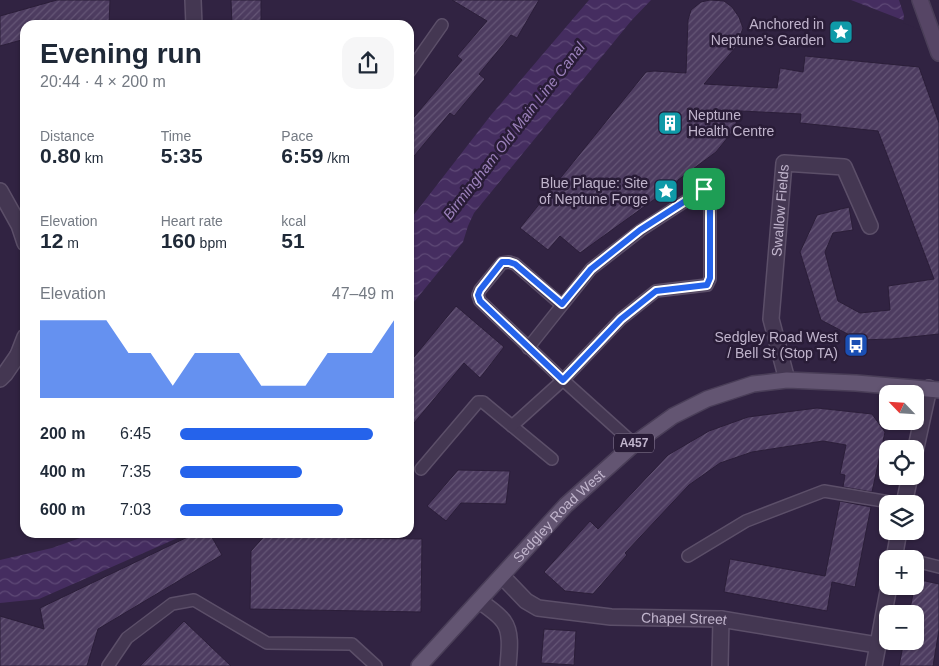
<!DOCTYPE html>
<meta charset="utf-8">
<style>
:root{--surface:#fff;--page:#f6f6f7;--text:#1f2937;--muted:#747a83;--accent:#2563eb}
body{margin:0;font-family:Helvetica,sans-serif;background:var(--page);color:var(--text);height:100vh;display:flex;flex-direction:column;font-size:19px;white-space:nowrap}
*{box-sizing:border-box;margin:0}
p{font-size:16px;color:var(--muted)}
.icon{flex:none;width:28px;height:28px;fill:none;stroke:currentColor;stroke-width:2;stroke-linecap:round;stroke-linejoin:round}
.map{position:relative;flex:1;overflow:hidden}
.side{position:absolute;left:20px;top:20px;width:394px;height:518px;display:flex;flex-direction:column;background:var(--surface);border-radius:15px;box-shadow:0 1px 4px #0004}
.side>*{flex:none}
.needle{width:32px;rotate:295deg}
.buttons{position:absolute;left:879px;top:385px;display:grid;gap:10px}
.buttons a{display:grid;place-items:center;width:45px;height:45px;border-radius:10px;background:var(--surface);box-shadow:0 1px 4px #0004;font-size:25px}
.pin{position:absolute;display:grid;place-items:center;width:42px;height:42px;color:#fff;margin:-21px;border-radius:10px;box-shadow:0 2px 8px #0006}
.round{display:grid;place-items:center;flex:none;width:52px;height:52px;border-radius:15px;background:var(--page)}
.head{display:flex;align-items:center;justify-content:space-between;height:85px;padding:0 20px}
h1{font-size:28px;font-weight:800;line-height:38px}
.metrics{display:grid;grid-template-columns:repeat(3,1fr);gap:8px;height:85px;padding:5px 20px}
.metrics div{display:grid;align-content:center}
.metrics b{font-size:21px;font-weight:800}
.metrics small{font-size:14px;font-weight:400}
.metrics p{font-size:14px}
.chart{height:140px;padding:10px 20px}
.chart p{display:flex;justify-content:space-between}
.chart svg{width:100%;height:90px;margin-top:5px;fill:var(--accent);opacity:.7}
ul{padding:0 20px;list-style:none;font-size:16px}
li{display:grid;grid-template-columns:80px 60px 1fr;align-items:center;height:38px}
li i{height:12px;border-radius:6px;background:var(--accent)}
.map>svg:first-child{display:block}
.water{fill:url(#water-waves)}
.pier{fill:#312342}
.building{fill:url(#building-hatch);stroke:#2b1e39}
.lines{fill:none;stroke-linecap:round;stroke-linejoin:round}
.lane-casing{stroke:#5c4f69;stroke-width:14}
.street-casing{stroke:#5c4f69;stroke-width:18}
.secondary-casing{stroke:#4a3e58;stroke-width:18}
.primary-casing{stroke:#4a3e58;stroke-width:18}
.lane{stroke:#443752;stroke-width:11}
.street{stroke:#443752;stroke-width:15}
.secondary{stroke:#564565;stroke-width:15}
.primary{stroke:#635572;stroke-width:15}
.route-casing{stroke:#fff;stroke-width:10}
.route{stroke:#2563eb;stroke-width:6}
.labels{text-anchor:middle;stroke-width:5;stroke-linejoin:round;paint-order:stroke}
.shield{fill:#291c37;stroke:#93869f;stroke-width:1}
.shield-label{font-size:12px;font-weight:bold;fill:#c0b4cc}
.poi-label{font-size:14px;fill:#c0b4cc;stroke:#291c37;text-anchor:end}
.street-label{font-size:14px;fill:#c0b4cc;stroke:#291c37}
.water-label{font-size:15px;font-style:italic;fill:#9b80ba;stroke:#291c37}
</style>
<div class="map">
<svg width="939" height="666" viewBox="0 0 939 666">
<defs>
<pattern id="water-waves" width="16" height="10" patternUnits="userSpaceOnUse" patternTransform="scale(1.25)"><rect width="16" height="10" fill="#452d60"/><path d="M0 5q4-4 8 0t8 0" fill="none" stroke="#5e4976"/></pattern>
<pattern id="building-hatch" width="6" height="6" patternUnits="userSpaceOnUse" patternTransform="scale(1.25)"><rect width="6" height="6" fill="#4d3c60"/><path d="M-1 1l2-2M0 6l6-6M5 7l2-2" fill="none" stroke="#655676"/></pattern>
</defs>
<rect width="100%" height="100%" fill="#312342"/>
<!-- water -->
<g class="water">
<polygon points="589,0 651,0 631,21 474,213 468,226 463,242 409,308 409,221 491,115"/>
<polygon points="851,0 926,0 939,34"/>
<polygon points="97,532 189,533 39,599 0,603 0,560 52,548"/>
</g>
<!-- pier -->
<polygon class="pier" points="899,0 933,0 939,3 939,37 903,23 904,15"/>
<!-- building -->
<g class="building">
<polygon points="57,0 110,0 109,25 25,25 25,39 0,46 0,16"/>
<polygon points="231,0 261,0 261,25 232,25"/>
<polygon points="452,0 539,0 517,38 511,35 479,74 485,79 454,116 450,113 409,162 409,123 462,60 457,56 487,21"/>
<polygon points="710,0 724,1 732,7 739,17 743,28 736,47 704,84 777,88 780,68 803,72 805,56 919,67 939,123 939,334 892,339 859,340 821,320 800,252 817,215 849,207 853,230 833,233 825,252 838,301 860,313 890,310 888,286 934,279 878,131 800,123 801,114 741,111 733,131 716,152 678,180 677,183 580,253 560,236 548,250 520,228 646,72 654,71 686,73 688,20 691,10 701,2"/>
<polygon points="456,306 504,347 480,378 464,363 409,429 409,363"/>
<polygon points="817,408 872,414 885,432 872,492 843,487 845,475 840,474 846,445 823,441 752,452 720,463 689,485 625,553 627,555 593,594 565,591 544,572 590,521 598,529 668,455 709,431 748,417"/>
<polygon points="458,470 510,471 506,504 461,503 446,521 427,506"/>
<polygon points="840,501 871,507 855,587 832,582 827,611 724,592 730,559 825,576"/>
<polygon points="198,532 209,532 222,555 98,629 87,666 0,666 0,616 44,629 40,608"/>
<polygon points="268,532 346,532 346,538 422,539 421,612 250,609 251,551"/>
<polygon points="916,579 939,584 939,630 933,666 899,666 904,641 915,641 915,614 909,614"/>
<polygon points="184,621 231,666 140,666"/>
<polygon points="544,629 576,631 574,665 541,663"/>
</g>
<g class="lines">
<!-- lane casing -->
<g class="lane-casing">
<g id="lane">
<polyline points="409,72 442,25"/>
<polyline points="528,348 591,269 641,230 704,189 708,189 710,192 710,279 707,285 656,291 621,319 563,380 480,301 478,295 480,290 502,263 509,262 515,264 562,305"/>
<polyline points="512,426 552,459"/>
<polyline points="421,469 478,402 483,402 512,426 563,380 634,444"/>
<polyline points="688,556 746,521 824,491 901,504"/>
<polyline points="915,561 939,567"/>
<polyline points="108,666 127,638 172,604 194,600 267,643 352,644 376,666"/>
</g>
</g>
<!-- street casing -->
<g class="street-casing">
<g id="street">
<polyline points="193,0 194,25"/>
<polyline points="0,191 19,225 25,243"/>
<polyline points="25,337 18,355 25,359"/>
<polyline points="0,379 5,374 18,355"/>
<path id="s1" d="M 787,380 L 771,319 L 784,163 L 844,167 L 870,226"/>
<polyline points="915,452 929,388"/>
<polyline points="904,504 910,476"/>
<polyline points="894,559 899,531"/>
<path id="s2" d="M 502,576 L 526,601 L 538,608 L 611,617 L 721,619 L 877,645"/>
<path d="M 480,601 C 487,607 499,614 504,622 C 512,633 509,653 508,666"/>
<polyline points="720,666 721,619"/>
<polyline points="874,666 889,586"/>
</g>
</g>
<!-- secondary casing -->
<g class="secondary-casing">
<polyline id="secondary" points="920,0 939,53"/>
</g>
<!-- primary casing -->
<g class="primary-casing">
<g id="primary">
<path id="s3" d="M 419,666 L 566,505 L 634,444 L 673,416 L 707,399 L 753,384 L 787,380 L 856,383 L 939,390"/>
</g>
</g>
<!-- lane -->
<use href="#lane" class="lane"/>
<!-- street -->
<use href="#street" class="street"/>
<!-- secondary -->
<use href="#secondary" class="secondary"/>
<!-- primary -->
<use href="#primary" class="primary"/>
</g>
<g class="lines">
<!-- route casing -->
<g class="route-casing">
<polygon id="route" points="704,189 708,189 710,192 710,278 707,285 656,291 621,319 563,380 480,301 478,295 480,290 502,262 509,262 515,264 562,304 591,269 640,230"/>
</g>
<!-- route -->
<use href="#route" class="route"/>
</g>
<!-- icons -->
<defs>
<g id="sight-square" transform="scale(1.25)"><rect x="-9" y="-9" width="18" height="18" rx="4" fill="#0f9aa8" stroke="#291c37"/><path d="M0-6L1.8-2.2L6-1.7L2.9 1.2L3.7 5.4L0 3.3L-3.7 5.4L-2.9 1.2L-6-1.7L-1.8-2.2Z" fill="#fff"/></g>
<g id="building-square" transform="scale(1.25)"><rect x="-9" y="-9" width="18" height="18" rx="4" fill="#0f9aa8" stroke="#291c37"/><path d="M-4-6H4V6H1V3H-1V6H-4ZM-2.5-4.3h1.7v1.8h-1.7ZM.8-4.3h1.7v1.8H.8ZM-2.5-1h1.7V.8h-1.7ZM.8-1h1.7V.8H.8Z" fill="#fff"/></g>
<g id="bus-square" transform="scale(1.25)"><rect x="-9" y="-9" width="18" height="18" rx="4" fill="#1a4fb4" stroke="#291c37"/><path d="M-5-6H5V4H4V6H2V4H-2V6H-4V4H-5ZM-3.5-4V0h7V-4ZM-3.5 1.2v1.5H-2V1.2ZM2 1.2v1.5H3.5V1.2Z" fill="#fff"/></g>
</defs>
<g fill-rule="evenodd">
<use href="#sight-square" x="841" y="32"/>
<use href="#building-square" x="670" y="123"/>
<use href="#sight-square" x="666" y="191"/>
<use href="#bus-square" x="856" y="345"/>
</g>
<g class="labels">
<!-- shield labels -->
<rect class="shield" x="614" y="433.5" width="40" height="19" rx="4"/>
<g class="shield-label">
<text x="634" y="447">A457</text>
</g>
<!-- poi labels -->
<g class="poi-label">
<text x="824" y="29">Anchored in<tspan x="824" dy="16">Neptune's Garden</tspan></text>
<text x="688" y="120" text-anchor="start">Neptune<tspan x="688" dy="16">Health Centre</tspan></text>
<text x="648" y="188">Blue Plaque: Site<tspan x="648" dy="16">of Neptune Forge</tspan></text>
<text x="838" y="342">Sedgley Road West<tspan x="838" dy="16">/ Bell St (Stop TA)</tspan></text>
</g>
<!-- street labels -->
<g class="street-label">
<text dy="5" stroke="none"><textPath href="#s1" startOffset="172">Swallow Fields</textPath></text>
<text dy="5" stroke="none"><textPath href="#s3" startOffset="205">Sedgley Road West</textPath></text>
<text dy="5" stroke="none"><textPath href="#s2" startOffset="195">Chapel Street</textPath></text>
</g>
<!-- water labels -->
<g class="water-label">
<text transform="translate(514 131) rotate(-52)" y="5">Birmingham Old Main Line Canal</text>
</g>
</g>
</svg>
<div class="buttons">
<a><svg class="needle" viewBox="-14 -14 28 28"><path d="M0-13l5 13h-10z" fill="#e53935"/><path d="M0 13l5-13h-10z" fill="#747a83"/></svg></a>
<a><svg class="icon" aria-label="locate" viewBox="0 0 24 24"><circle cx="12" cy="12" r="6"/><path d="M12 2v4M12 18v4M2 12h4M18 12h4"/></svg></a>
<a><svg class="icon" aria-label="layers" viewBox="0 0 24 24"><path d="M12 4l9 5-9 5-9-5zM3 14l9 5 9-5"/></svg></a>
<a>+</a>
<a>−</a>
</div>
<div class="pin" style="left:704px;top:189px;background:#1e9e55"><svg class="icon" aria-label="arrive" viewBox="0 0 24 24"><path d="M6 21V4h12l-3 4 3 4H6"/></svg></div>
<section class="side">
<div class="head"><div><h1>Evening run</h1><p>20:44 · 4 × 200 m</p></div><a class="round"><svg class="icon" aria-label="share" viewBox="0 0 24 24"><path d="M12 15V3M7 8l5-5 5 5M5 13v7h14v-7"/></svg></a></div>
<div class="metrics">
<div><p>Distance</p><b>0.80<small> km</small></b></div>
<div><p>Time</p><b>5:35</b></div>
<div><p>Pace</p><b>6:59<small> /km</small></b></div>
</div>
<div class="metrics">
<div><p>Elevation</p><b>12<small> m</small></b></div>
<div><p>Heart rate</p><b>160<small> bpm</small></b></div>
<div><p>kcal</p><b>51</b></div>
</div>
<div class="chart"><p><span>Elevation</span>47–49 m</p>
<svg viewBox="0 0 160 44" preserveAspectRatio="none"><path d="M0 44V6L10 6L20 6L30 6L40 22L50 22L60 38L70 22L80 22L90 22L100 38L110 38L120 38L130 22L140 22L150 22L160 6V44z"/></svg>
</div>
<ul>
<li><b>200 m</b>6:45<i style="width:90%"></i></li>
<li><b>400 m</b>7:35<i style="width:57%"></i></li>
<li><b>600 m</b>7:03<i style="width:76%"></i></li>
</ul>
</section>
</div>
